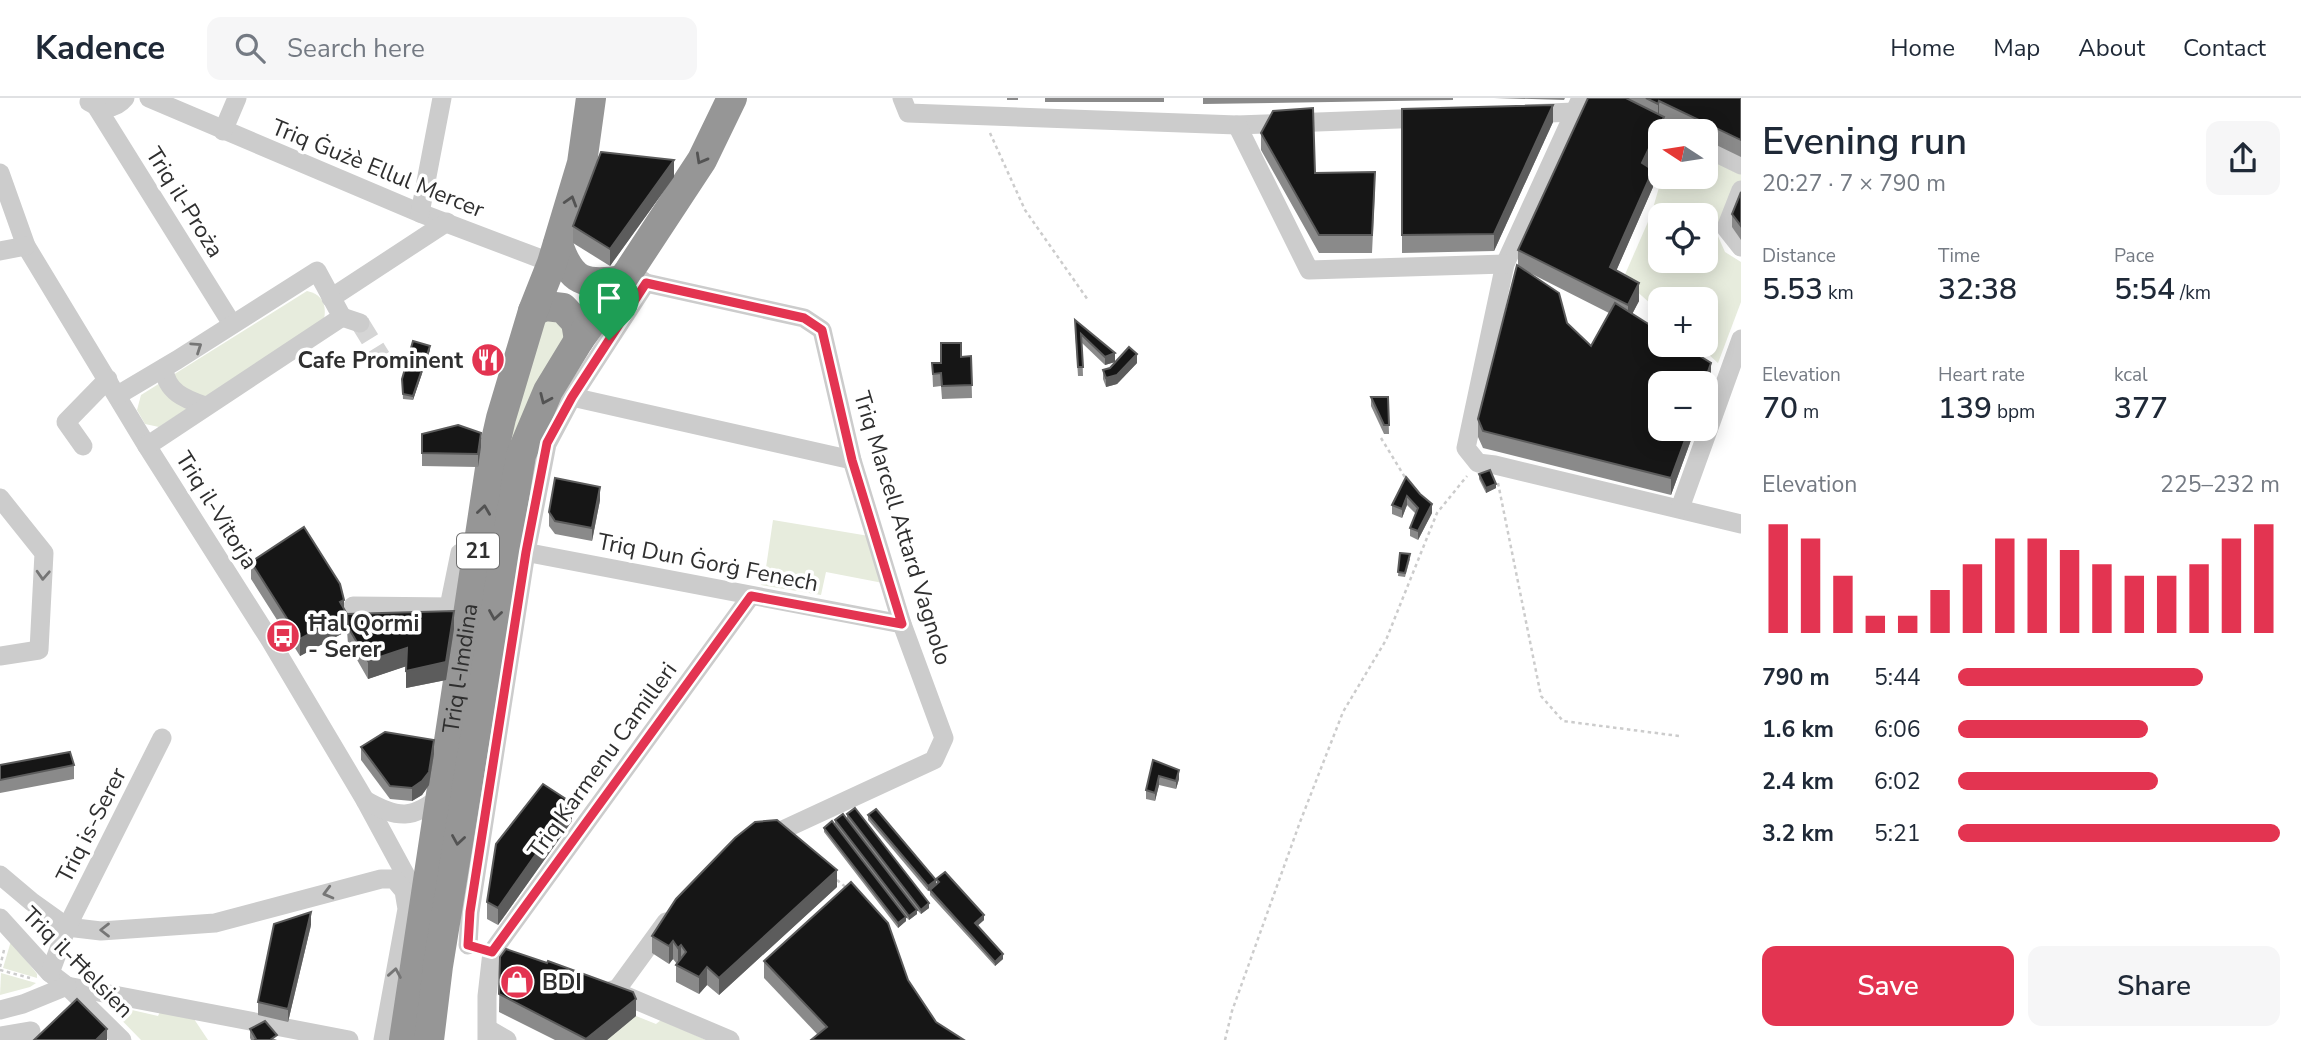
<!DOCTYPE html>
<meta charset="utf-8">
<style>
:root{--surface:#fff;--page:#f6f6f7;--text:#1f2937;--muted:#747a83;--line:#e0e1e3;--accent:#e33451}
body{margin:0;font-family:"Nunito Sans",sans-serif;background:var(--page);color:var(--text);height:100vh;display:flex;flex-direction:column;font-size:26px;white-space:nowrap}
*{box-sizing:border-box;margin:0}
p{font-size:23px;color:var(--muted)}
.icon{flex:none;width:38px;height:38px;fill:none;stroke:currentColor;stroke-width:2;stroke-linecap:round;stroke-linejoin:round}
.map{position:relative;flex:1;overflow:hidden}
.drawer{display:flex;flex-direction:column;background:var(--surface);width:560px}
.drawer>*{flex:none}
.needle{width:46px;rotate:282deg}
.buttons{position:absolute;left:1648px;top:21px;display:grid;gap:14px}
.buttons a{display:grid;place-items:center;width:70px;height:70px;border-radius:14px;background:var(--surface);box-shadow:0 4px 18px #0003;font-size:35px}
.pin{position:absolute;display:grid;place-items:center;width:60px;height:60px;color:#fff;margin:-72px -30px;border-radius:50% 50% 50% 0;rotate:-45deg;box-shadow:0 0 7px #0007}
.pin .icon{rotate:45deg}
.round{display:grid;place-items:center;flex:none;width:74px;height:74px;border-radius:14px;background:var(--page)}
.summary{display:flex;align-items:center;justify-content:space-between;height:119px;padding:0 21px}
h1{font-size:38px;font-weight:600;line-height:52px}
.figures{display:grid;grid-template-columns:repeat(3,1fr);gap:10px;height:119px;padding:7px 21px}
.figures div{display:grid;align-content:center}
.figures b{font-size:30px;font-weight:600}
.figures small{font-size:19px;font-weight:400}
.figures p{font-size:19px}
.chart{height:196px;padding:14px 21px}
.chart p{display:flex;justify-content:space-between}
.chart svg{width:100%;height:126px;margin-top:7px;stroke:var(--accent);stroke-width:6}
.cta{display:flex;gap:14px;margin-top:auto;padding:14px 21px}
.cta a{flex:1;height:80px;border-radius:14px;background:var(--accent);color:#fff;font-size:28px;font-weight:600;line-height:80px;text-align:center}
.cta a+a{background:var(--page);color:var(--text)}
ul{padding:0 21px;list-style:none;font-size:23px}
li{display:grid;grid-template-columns:112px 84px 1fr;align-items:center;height:52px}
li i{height:18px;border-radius:9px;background:var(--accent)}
header{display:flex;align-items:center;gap:42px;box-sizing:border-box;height:98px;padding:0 35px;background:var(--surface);border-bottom:2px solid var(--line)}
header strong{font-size:33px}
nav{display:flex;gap:38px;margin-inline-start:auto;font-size:24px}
.search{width:490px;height:63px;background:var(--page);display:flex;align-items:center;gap:18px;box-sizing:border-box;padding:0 24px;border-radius:14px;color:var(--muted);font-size:26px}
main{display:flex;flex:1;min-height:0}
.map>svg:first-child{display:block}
.green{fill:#e7ecdd;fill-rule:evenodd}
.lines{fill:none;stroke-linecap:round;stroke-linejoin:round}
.minor-tunnel{stroke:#d5d5d5;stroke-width:19;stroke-dasharray:19 10;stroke-linecap:butt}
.path{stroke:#ccc;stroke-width:2.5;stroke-dasharray:3.5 3.5;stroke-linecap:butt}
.minor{stroke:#ccc;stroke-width:19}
.highway{stroke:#969696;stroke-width:30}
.wall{fill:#8a8a8a;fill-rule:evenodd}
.shaded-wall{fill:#5c5c5c}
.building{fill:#161616;stroke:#5c5c5c;stroke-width:2}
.oneway{stroke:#535353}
.oneway2{stroke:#767676}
.route-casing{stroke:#fff;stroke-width:14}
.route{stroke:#e33451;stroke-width:9}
.labels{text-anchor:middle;stroke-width:7;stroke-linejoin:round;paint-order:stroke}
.shield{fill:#fff;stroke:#6d6d6d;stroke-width:2}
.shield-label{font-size:21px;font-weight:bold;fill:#2f2f2f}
.street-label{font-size:23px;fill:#2f2f2f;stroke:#fff}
.poi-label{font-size:23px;font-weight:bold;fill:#2f2f2f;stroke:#fff;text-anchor:start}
</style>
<header>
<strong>Kadence</strong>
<div class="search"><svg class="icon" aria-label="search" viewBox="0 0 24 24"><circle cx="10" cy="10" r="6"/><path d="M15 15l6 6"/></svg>Search here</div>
<nav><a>Home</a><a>Map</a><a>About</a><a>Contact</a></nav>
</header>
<main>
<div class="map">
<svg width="1741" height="942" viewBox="0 0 1741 942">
<rect width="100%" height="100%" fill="#fff"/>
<!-- green -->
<g class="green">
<path d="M 1706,57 L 1741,75 L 1741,85 L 1717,136 L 1725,154 L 1741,164 L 1741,204 L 1718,265 L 1698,247 L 1706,247 L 1706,201 L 1661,201 L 1661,215 L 1623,181 L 1651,117 L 1662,79 L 1706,79 ZM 1661,117 L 1706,117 L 1706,163 L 1661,163 Z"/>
<path d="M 307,193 C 322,196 327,207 324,221 L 159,329 L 145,326 L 137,312 L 141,297 Z"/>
<polygon points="555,220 566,225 566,245 432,809 509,321 543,224"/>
<polygon points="773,422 869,438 883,485 826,474 821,497 761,487 764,483"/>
<polygon points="11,843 37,876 37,880 3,870"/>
<polygon points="1,875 36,885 30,889 0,897"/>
<polygon points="106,906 158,918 160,914 194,921 208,942 141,942"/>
<polygon points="636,918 656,926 661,922 706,942 607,942"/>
</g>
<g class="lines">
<!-- minor-tunnel -->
<polyline class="minor-tunnel" points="360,225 381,259"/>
<!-- path -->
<g class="path">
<polyline points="990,35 1025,112 1088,202"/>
<polyline points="1381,340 1406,381"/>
<polyline points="1498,385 1541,598 1563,623 1679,638"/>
<polyline points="837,782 848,791"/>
<polyline points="0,869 4,852"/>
<polyline points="0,872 30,880"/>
<polyline points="1225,942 1232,913 1300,724 1343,614 1386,542 1437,415 1467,378"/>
</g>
<!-- minor -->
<g class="minor">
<polyline points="149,0 420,115 552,165"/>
<polyline points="902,0 908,15 1237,27 1426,20"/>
<polyline points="1581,0 1505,166 1466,350 1478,365 1495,367 1741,426"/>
<polyline points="1602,0 1671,33"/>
<path d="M 89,4 C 102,12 115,12 125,0"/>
<polyline points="96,8 232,226"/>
<polyline points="1526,16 1574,14"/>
<polyline points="1237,27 1309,172 1505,166"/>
<polyline points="223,33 237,0"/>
<polyline points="1706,50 1741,67"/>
<polyline points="0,75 26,148 147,348 270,542 365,702 424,811"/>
<polyline points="1741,92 1726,130 1741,149"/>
<polyline points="420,115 442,0"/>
<polyline points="0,153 26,148"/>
<polyline points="629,173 646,185 804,220 822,232 852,362 902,526 944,640 934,662 776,735 763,736"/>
<polyline points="331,200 447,124"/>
<polyline points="342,219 360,225"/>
<path d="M 164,270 C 166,294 185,301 205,308"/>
<polyline points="118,297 177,262 317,173 342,219 147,348"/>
<polyline points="572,299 852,362"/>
<polyline points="83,348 66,324 108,281"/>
<polyline points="0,400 44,455 39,552 0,558"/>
<polyline points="1680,410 1741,241"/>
<polyline points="514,452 902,526"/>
<polyline points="353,508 454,509 470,512"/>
<polyline points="449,509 460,455"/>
<path d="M 365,702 C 398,721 413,722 442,697"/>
<polyline points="0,777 32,804 67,829 101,833 215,825 381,781 394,781 404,793 407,811 383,942"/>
<polyline points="0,820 50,875 67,888 122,942"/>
<polyline points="468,847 470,814 526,454 547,346 572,299 646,185"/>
<polyline points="492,854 751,498"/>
<polyline points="50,875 67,829 162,640"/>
<polyline points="67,888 349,942"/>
<polyline points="612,892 730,942"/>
<polyline points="615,894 666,824"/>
<polyline points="0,912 23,906 67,888"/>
<polyline points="488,931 507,942"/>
<polyline points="0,938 31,933"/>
<polyline points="487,942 487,898 492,854"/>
</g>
<!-- highway -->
<g class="highway">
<path d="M 558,146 C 571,184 584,188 623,182"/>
<polyline points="533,213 546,208 563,210 576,224 579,242"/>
<path id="s1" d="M 404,942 L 491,364 L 501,320 L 533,213 L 552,165 L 582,65 L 591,0"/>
<polyline points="429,942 438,868 521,357 548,293 579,242 629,173 702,62 732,0"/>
</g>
</g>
<!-- wall -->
<g class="wall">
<rect x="1007" y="0" width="11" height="2"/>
<rect x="1045" y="0" width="119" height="4"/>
<polygon points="1203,0 1453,0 1453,2 1203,6"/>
<polygon points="1494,0 1565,0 1564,2"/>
<path d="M 1588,0 L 1741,0 L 1741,59 L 1706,42 L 1706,33 L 1687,33 L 1664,22 L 1664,33 L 1661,33 L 1661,44 L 1648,69 L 1653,89 L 1616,173 L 1639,203 L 1632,216 L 1711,282 L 1661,331 L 1695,331 L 1671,397 L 1483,350 L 1478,339 L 1478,321 L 1518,168 L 1518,152 ZM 1526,173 L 1609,215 L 1591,248 L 1567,225 Z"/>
<polygon points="1402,11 1553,24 1494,153 1402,155"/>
<polygon points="1261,35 1315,75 1375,91 1372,155 1319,155 1261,52"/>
<polygon points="674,79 610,168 573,145 573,128"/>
<polygon points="1741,94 1741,142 1732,129 1732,116"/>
<polygon points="1075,231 1115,264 1105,267 1082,245 1083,278 1078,278"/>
<polygon points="430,252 413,302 403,301 402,281"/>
<polygon points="971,258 972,300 942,301 941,288 933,289 932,265 941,265 961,259"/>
<polygon points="1137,265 1117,286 1106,289 1103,281 1103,272"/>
<polygon points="1371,299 1388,299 1389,336 1384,336 1371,308"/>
<polygon points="422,336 481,349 478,369 422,368"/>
<polygon points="1479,376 1496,390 1486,395 1479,381"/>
<polygon points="1406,379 1432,415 1418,442 1410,438 1410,430 1416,416 1407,407 1402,420 1392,416 1392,407"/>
<polygon points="600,402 592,443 555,436 549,428 549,414"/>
<polygon points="1400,455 1410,461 1405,479 1398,478"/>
<polygon points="251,464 344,511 347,516 454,531 446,582 406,590 406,568 368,581 348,546 347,533 300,558 251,481"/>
<polygon points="361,649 434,656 429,687 422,697 412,703 390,701 361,662"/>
<polygon points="1153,662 1179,681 1176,691 1159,687 1155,703 1146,701 1146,692"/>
<polygon points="0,667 74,667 74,681 0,695"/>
<polygon points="847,716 929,810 921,816 917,812 917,816 909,822 906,819 906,823 898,830 824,734 824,730 835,726 835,722 847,720"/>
<polygon points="868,717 936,786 928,793 868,722"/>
<polygon points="572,723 498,827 487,821 487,804"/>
<polygon points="936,781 984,822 977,828 1003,861 995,868 930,797 930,792 937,786"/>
<polygon points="837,789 719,897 707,887 699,896 676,884 676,867 677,866 673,861 669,866 652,855 652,838"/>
<polygon points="311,827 288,924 258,917 258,904"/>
<polygon points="500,859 636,918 607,942 555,942 499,914"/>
<polygon points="764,863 908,882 936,924 818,937 764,880"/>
<polygon points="250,931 277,942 251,942 250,940"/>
</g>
<!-- shaded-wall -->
<g class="shaded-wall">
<polygon points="1659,3 1659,20 1658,24 1658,6"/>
<polygon points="1553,7 1553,24 1494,153 1494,136"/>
<polygon points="1664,19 1664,33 1661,33 1661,44 1642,82 1642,65"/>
<polygon points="674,62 674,79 610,168 610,151"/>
<polygon points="1653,72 1653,89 1610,187 1610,169"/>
<polygon points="1639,185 1639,203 1628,224 1628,207"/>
<polygon points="430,248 430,252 413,302 413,298"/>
<polygon points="1115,255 1115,264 1105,267 1105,259"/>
<polygon points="1137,256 1137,265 1117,286 1106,289 1106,280"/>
<polygon points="1711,265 1711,282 1706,297 1706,285 1704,285"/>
<polygon points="1689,331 1695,331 1671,397 1671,380"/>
<polygon points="481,335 481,349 478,369 478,356"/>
<polygon points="1496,386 1496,390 1486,395 1486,390"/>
<polygon points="600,389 600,402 592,443 592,430"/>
<polygon points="1407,398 1407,407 1402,420 1402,411"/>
<polygon points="1432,406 1432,415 1418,442 1418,433"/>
<polygon points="344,502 344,518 347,516 347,533 300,558 300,541"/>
<polygon points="454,513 454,531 446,582 406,590 406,573"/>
<polygon points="407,550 407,568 368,581 368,563"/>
<polygon points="434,642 434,656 429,687 422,697 412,703 412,690"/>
<polygon points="1179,672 1179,681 1176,691 1176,683"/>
<polygon points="1159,678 1159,687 1155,703 1155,695"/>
<polygon points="572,705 572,723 498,827 498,810"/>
<polygon points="837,772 837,789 719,897 719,880"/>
<polygon points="936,782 936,786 928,793 928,788"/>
<polygon points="929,805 929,810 921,816 921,812"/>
<polygon points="917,812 917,816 909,822 909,818"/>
<polygon points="311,814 311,827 288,924 288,911"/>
<polygon points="984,817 984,822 975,830 975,825"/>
<polygon points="906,819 906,823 898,830 898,825"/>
<polygon points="673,843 673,861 669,866 669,848"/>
<polygon points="681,847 681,864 678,867 678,850"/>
<polygon points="1003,856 1003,861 995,868 995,864"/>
<polygon points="707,869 707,887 699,896 699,879"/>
<polygon points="636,901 636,918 607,942 586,942"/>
<polygon points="107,931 107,942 96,942"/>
</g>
<!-- building -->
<g class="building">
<polygon points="1588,0 1626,0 1664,19 1642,65 1653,72 1610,169 1639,185 1628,207 1518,152"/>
<polygon points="1646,0 1741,0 1741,42 1659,3 1658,6"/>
<polygon points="1553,7 1494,136 1402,137 1402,11"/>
<polygon points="1313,10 1315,75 1375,74 1372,137 1319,137 1261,35 1273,13"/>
<polygon points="601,54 674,62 610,151 573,128"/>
<polygon points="1741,94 1741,128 1732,116"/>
<polygon points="1517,167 1559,195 1567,225 1591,248 1615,205 1661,234 1661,247 1682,247 1711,265 1704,285 1661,285 1661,331 1689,331 1671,380 1483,333 1478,321"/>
<polygon points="1075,222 1115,255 1105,259 1081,236 1083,269 1078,269"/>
<polygon points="413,243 430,248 413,298 403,296 402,281"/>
<polygon points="941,245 961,245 961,259 971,258 972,287 942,288 941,275 933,276 932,265 941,265"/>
<polygon points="1129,249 1137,256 1117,277 1106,280 1103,272 1110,270"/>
<polygon points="1371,299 1388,299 1389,327 1384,327"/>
<polygon points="458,327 481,335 478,356 422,355 422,336"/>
<polygon points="1490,372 1496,386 1486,390 1479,376"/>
<polygon points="1406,379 1420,396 1432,406 1418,433 1410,430 1418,410 1407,398 1402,411 1392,407"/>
<polygon points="555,380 600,389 592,430 555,423 549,414"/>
<polygon points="304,429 340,486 344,502 340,504 347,516 300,541 251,464"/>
<polygon points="1400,455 1410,456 1405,475 1398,474"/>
<polygon points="454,513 446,564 406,573 407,550 368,563 348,529 347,516"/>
<polygon points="385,634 434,642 429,674 422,683 412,690 390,688 361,649"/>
<polygon points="70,654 74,667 0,682 0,667"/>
<polygon points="1153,662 1179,672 1176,683 1159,678 1155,695 1146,692"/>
<polygon points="543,686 572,705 498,810 487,804 496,746"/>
<polygon points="855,710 929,805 921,812 847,716"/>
<polygon points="876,711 936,782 928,788 868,717"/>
<polygon points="843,716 917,812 909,818 835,722"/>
<polygon points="777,722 837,772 719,880 707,869 699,879 676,867 686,854 681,847 678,850 673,843 669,848 652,838 676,801 735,740 755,724"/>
<polygon points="832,723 906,819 898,825 824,730"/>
<polygon points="945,774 984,817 975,825 1003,856 995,864 930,792 939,784 936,781"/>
<polygon points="851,784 888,825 908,882 936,924 964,942 811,942 827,929 764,863"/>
<polygon points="311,814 288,911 258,904 274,826"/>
<polygon points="506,851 547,865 548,863 633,894 636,901 586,941 499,896 500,859"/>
<polygon points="77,901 107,931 96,942 34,942"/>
<polygon points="265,923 277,937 270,942 255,942 256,941 250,931"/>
</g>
<!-- one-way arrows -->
<defs><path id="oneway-chevron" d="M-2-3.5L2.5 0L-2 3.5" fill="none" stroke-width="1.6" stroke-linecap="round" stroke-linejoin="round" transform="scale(1.75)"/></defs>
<g class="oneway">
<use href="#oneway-chevron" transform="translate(701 61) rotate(119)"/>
<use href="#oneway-chevron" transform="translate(571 103) rotate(-73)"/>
<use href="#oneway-chevron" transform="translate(545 301) rotate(114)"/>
<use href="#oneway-chevron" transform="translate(484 412) rotate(-82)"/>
<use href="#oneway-chevron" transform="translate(495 517) rotate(99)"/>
<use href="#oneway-chevron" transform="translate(458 742) rotate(99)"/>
</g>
<g class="oneway2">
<use href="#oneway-chevron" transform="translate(197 249) rotate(-34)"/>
<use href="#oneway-chevron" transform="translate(43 477) rotate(93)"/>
<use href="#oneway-chevron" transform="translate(328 795) rotate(165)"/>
<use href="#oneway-chevron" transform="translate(105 832) rotate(180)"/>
<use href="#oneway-chevron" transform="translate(395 875) rotate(-80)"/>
</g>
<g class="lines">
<!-- route casing -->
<g class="route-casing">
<polygon id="route" points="646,185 804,220 822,232 852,362 902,526 751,498 492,854 468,847 470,814 526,454 547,345 572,299"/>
</g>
<!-- route -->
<use href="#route" class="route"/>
</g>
<!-- icons -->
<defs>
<g id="restaurant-disc" transform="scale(1.75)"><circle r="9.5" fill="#e33451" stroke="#fff"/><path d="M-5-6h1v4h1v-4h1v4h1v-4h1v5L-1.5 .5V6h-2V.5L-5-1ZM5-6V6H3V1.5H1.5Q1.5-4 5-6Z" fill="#fff"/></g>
<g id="bus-disc" transform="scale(1.75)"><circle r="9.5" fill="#e33451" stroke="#fff"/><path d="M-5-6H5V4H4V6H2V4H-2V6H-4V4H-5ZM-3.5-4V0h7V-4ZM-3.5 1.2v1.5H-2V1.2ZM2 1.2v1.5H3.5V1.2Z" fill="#fff"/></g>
<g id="shop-disc" transform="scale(1.75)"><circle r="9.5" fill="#e33451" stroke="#fff"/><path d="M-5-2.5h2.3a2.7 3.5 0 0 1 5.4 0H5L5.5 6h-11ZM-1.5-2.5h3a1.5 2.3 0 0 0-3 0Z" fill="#fff"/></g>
</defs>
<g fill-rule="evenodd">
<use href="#restaurant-disc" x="488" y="262"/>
<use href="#bus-disc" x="283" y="538"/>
<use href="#shop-disc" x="517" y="884"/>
</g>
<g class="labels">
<!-- shield labels -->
<rect class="shield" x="457" y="435.5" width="42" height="35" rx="5"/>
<g class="shield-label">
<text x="478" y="460">21</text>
</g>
<!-- street labels -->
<g class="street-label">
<text transform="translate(378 70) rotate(22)" y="8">Triq Ġużè Ellul Mercer</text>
<text transform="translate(185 104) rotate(58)" y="8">Triq il-Proża</text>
<text transform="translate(217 412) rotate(58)" y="8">Triq il-Vitorja</text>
<text transform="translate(903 430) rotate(73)" y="8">Triq Marcell Attard Vagnolo</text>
<text transform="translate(708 464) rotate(11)" y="8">Triq Dun Ġorġ Fenech</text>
<text dy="8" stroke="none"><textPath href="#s1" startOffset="376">Triq l-Imdina</textPath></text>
<text transform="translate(602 662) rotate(-54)" y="8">Triq Karmenu Camilleri</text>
<text transform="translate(91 727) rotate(-63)" y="8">Triq is-Serer</text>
<text transform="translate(78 864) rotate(45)" y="8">Triq il-Ħelsien</text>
</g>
<!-- poi labels -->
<g class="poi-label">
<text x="463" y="270" text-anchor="end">Cafe Prominent</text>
<text x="308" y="533">Ħal Qormi<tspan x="308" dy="26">- Serer</tspan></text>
<text x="542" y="892">BDI</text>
</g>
</g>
</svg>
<div class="buttons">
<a><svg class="needle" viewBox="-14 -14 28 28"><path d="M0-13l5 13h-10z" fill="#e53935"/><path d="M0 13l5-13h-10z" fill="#747a83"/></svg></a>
<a><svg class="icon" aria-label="locate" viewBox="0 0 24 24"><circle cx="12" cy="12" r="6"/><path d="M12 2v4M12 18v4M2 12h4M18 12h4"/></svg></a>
<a>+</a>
<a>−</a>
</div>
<div class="pin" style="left:609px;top:242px;background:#1e9e55"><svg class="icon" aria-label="arrive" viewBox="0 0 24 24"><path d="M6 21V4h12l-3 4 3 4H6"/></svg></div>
</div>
<section class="drawer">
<div class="summary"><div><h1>Evening run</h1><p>20:27 · 7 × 790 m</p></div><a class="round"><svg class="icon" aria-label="share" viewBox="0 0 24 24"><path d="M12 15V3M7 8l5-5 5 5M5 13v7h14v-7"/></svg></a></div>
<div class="figures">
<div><p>Distance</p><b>5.53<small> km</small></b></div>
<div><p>Time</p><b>32:38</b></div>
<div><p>Pace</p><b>5:54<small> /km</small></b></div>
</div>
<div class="figures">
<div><p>Elevation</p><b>70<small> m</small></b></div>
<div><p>Heart rate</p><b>139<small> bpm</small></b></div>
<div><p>kcal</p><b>377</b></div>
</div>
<div class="chart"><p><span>Elevation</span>225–232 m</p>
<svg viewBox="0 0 160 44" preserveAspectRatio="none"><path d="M5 44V6M15 44V11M25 44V24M35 44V38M45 44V38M55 44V29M65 44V20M75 44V11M85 44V11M95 44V15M105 44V20M115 44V24M125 44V24M135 44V20M145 44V11M155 44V6"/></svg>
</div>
<ul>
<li><b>790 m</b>5:44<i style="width:76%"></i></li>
<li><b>1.6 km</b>6:06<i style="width:59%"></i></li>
<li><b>2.4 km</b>6:02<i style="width:62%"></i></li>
<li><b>3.2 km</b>5:21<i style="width:100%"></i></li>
</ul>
<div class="cta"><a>Save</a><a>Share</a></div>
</section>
</main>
